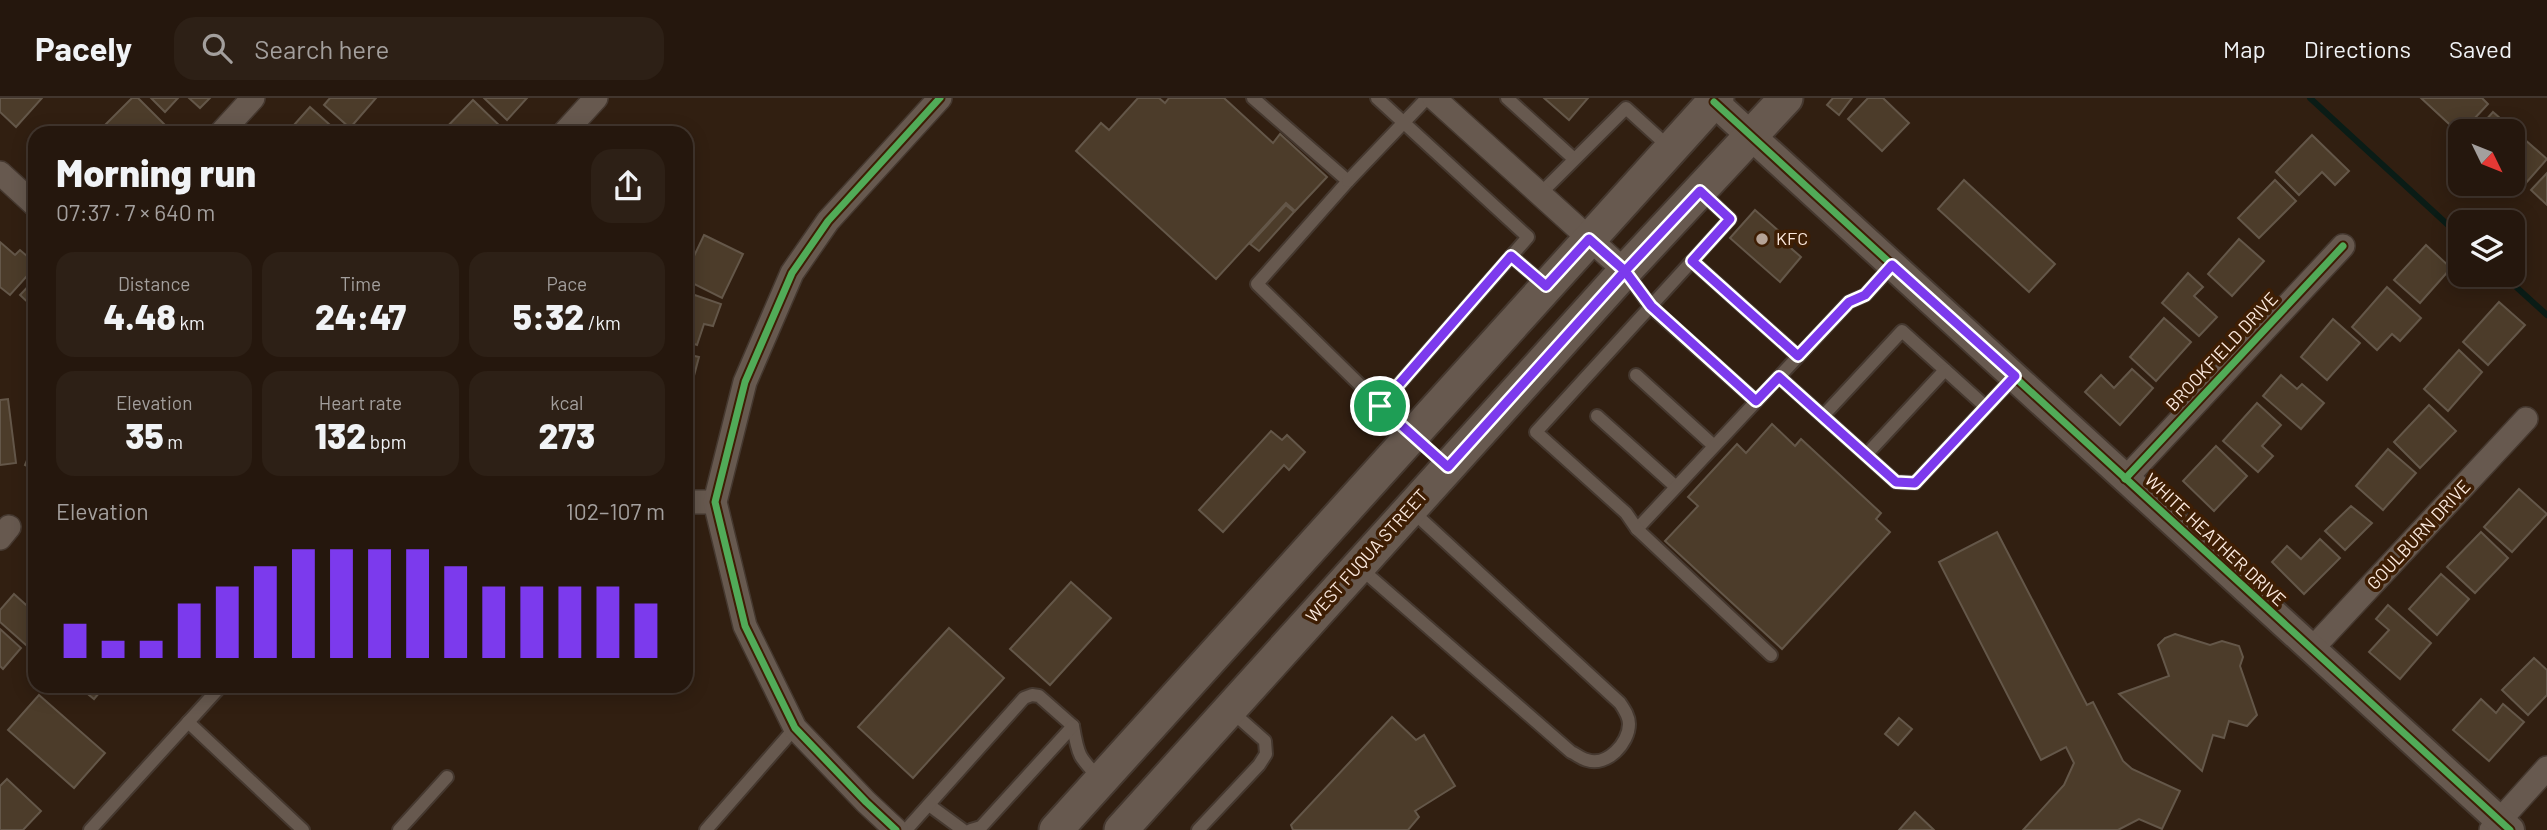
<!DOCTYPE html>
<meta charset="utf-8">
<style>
:root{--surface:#25170d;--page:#2d2016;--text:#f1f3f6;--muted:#a39f9d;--line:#42362e;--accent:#7c3aed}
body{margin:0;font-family:Barlow,sans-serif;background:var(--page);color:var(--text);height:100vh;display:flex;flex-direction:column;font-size:26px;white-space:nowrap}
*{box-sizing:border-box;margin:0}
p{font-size:23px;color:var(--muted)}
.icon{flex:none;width:38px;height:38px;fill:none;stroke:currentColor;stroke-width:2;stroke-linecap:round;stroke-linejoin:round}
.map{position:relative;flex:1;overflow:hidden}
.drawer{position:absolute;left:28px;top:28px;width:665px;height:567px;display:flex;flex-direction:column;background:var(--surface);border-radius:21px;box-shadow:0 4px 18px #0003,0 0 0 2px var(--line)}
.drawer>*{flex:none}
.needle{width:46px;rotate:133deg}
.controls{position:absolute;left:2448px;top:21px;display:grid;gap:14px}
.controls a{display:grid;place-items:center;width:77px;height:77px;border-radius:14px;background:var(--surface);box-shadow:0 4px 18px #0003,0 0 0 2px var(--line);font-size:35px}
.pin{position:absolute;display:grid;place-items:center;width:60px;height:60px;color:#fff;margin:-30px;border:4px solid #fff;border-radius:50%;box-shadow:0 2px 7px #0007}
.round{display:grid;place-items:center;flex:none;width:74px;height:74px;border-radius:21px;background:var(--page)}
.summary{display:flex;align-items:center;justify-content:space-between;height:119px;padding:0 28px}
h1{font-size:38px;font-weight:800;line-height:52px}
.stats{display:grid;grid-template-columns:repeat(3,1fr);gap:10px;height:119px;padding:7px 28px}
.stats div{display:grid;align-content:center;border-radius:18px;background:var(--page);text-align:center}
.stats b{font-size:35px;font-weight:800}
.stats small{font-size:19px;font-weight:400}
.stats p{font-size:19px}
.chart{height:196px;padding:14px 28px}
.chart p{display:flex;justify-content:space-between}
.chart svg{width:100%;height:126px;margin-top:7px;stroke:var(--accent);stroke-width:6}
header{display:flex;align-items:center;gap:42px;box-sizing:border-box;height:98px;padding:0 35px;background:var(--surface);border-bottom:2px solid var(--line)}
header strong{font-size:33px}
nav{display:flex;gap:38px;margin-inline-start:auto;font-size:24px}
.search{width:490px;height:63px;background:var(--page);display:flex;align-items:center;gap:18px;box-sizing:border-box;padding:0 24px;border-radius:21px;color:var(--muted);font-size:26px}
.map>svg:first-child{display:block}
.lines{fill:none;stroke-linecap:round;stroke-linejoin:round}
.stream{stroke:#0a1c16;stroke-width:6}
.building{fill:#4c3c2a;stroke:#645749;stroke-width:2}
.service-casing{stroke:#45382f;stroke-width:16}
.minor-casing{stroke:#45382f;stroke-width:26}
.tertiary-casing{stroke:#45382f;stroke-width:32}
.secondary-casing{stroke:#45382f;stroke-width:37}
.service{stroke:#67594f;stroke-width:12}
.minor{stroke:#67594f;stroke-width:23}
.tertiary{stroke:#67594f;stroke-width:28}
.secondary{stroke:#67594f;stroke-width:33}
.cycleway-casing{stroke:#3e1e04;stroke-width:11}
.cycleway{stroke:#51ab58;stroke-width:7}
.route-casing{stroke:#fff;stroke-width:14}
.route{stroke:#7c3aed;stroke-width:9}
.poi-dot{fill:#b5a397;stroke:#3e1e04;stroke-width:2.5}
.labels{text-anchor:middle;stroke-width:7;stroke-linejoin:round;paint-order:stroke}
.poi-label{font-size:18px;fill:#fceadf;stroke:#3e1e04;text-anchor:start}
.street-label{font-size:18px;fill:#fceadf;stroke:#3e1e04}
</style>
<header>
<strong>Pacely</strong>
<div class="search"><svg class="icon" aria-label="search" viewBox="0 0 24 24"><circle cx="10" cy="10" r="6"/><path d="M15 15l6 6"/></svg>Search here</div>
<nav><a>Map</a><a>Directions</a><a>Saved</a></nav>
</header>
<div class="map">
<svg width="2547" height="732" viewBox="0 0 2547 732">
<rect width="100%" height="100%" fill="#311f11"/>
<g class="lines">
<!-- stream -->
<g class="stream">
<polyline points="2310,0 2460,138"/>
<polyline points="2503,177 2547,217"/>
</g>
</g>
<!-- building -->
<g class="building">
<polygon points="0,0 42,0 16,29 0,14"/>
<polygon points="132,0 138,0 165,27 157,35 107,35 102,30"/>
<polygon points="151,0 178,0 165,14"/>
<polygon points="189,0 210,0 200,10"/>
<polygon points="330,0 376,0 350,30 324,7"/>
<polygon points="484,0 527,0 507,22"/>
<polygon points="1138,0 1159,0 1165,5 1169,0 1224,0 1273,45 1280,36 1327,79 1295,113 1286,105 1216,181 1076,53 1101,25 1109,32"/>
<polygon points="1544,0 1588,0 1569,22"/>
<polygon points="1833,0 1852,0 1839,17 1827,7"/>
<polygon points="1868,0 1883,0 1909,25 1882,53 1848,21"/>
<polygon points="2421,0 2482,0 2488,6 2460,36"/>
<polygon points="473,2 502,30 498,35 441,35"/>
<polygon points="310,9 339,35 299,35 301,33 294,27"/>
<polygon points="2493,14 2547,61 2525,86 2513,76 2513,33 2476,33"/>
<polygon points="2312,37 2349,73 2335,87 2322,74 2299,97 2276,74"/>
<polygon points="2547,75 2547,107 2531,92"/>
<polygon points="1964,82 2055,166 2029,194 1938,111"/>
<polygon points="2275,82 2296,103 2259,140 2238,120"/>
<polygon points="1286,107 1294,114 1259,153 1250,146"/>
<polygon points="1755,112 1780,134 1777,138 1801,159 1780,184 1730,140"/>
<polygon points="704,137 743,156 722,200 686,182 686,175"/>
<polygon points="2239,141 2264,163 2232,198 2208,176"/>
<polygon points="0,144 15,157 20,152 35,165 35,169 10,197 0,189"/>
<polygon points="2426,147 2451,170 2420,205 2394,182"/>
<polygon points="2188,175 2203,189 2194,198 2217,219 2199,238 2162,205"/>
<polygon points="35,181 35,211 20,197"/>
<polygon points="2387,189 2421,220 2400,243 2392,236 2377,252 2352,229"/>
<polygon points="686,194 721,206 713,228 704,226 697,247 686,243"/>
<polygon points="2499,204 2525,227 2488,267 2463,244"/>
<polygon points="2164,220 2191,244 2156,283 2130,259"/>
<polygon points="2333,221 2360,245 2327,282 2301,259"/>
<polygon points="2459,252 2482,274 2448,313 2424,291"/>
<polygon points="686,256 699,259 687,304 686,304"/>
<polygon points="2132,271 2153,290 2120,327 2085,294 2101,277 2114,290"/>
<polygon points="2281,277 2297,291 2302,286 2324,305 2301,331 2263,298"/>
<polygon points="8,301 16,365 0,367 0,302"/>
<polygon points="2257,305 2281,327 2262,348 2273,358 2258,374 2223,343"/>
<polygon points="2429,307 2456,333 2420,370 2394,344"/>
<polygon points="1772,326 1795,348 1801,341 1881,415 1876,421 1890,434 1782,551 1665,443 1698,408 1688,399 1737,346 1746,355"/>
<polygon points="1271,333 1282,342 1287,337 1305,354 1289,372 1284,367 1223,434 1199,412"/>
<polygon points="35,343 35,372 25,367"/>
<polygon points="2216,348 2247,378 2214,413 2183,383"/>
<polygon points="2388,351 2416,375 2383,412 2356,388"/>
<polygon points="2519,391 2547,416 2512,454 2484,429"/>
<polygon points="2351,408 2372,425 2345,452 2325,433"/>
<polygon points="1997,434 2087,607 2093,604 2123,663 2132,671 2180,693 2162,731 2139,721 2118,732 2023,732 2064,687 2074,665 2066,649 2041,662 1939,464"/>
<polygon points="2481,434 2508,460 2475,495 2447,469"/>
<polygon points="2320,441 2340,460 2304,496 2272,464 2287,448 2301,461"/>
<polygon points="2441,476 2469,501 2437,537 2409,511"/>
<polygon points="1071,484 1111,520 1050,587 1010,551"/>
<polygon points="14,496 35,515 35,555 0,524 0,512"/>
<polygon points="2388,507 2431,545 2400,581 2369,554 2389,532 2376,521"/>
<polygon points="949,530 1004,580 913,680 858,629"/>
<polygon points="0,531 21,550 3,571 0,568"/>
<polygon points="2175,536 2210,547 2222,543 2239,548 2243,559 2240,568 2257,617 2247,628 2229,623 2224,640 2213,637 2202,673 2119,596 2169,578 2158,547 2165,540"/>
<polygon points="2534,560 2547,572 2547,597 2528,617 2502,592"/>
<polygon points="78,588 105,588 94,601"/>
<polygon points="39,597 105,655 74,690 8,632"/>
<polygon points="2481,601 2496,615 2503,606 2524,624 2489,663 2453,632"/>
<polygon points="1392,619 1416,642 1424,637 1455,688 1415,713 1419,719 1408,732 1293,732 1291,727"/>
<polygon points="1899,620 1912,631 1898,647 1885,636"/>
<polygon points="7,681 41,713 23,732 0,732 0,688"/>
<polygon points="1915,714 1934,732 1899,732"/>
</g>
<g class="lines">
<!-- service casing -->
<g class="service-casing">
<g id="service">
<polyline points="1253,0 1348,83 1257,186 1410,336"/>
<polyline points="1377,0 1528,139 1380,308"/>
<polyline points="1507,0 1573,60"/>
<polyline points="1348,83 1427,0"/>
<polyline points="1540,96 1626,10 1670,50"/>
<polyline points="1511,158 1546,188"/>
<polyline points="1692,163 1730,121 1700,93"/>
<polyline points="1625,173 1651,209 1756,303"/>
<polyline points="1636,277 1714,348"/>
<polyline points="1779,279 1896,384 1915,385 2015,278"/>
<polyline points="1597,318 1676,389"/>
<polyline points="1823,318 1902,233 1986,309"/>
<polyline points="1866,357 1945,272"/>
<polyline points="1637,431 1849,204 1865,197 1893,167"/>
<path d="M 1359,469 L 1571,654 C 1576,656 1582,661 1587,662 C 1607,669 1629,645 1629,626 C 1629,618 1624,611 1620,605 L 1410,411"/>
<polyline points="1771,557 1637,431 1626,415 1536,334 1692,163 1798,258"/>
<polyline points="188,624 303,732"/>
<polyline points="929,707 963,732"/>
<polyline points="90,732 221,588"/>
<polyline points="399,732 447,679"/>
<polyline points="706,732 795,630"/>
<path d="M 906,732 L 1024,600 L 1032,597 L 1039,598 L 1073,628 C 1078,658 1079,659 1100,681"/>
<polyline points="971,732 981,729 1073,628"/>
<polyline points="1198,732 1259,667 1266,656 1265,643 1230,612"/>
</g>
</g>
<!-- minor casing -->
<g class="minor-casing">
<g id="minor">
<polyline points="1434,0 1625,173"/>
<polyline points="221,35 253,0"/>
<polyline points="564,35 596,0"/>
<polyline points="0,75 35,107"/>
<polyline points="2125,381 2343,148"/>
<polyline points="686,404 715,404"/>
<polyline points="0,440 9,429"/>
<polyline points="2311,552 2526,321"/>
<polyline points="896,732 866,704 795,630 745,528 715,404 745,284 792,175 828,123 940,0"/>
<polyline points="2491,732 2547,670"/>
</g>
</g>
<!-- tertiary casing -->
<g class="tertiary-casing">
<polyline id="tertiary" points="1714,4 2510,732"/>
</g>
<!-- secondary casing -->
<g class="secondary-casing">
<g id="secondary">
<polyline points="1056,732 1717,0"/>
<polyline points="1121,732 1625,173 1786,0"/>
</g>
</g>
<!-- service -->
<use href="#service" class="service"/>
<!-- minor -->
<use href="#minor" class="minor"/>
<!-- tertiary -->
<use href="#tertiary" class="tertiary"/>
<!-- secondary -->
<use href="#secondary" class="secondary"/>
<!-- cycleway casing -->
<g class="cycleway-casing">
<g id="cycleway">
<polyline points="1714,4 2510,732"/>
<polyline points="2125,381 2343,148"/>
<polyline points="896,732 866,704 795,630 745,528 715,404 745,284 792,175 828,123 940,0"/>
</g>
</g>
<!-- cycleway -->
<use href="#cycleway" class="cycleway"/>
</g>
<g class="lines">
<!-- route casing -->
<g class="route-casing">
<polyline id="route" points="1380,308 1448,369 1625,173 1651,208 1756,303 1779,279 1896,384 1915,385 2015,278 1892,167 1865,197 1849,204 1798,258 1692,163 1730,121 1700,93 1625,173 1589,141 1546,188 1511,158 1380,308"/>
</g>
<!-- route -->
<use href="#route" class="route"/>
</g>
<!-- markers -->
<circle class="poi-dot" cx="1762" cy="141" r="7"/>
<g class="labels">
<!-- poi labels -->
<g class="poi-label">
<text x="1776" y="147">KFC</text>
</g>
<!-- street labels -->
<g class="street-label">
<text transform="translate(2222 254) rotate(-47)" y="6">BROOKFIELD DRIVE</text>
<text transform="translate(2419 437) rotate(-47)" y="6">GOULBURN DRIVE</text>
<text transform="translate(2215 442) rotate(43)" y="6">WHITE HEATHER DRIVE</text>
<text transform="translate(1367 458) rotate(-48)" y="6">WEST FUQUA STREET</text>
</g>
</g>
</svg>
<div class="controls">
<a><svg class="needle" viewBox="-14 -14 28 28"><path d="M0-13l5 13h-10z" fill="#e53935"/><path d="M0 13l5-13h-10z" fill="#a39f9d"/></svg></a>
<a><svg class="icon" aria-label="layers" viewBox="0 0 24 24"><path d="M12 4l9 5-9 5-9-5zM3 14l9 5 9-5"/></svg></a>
</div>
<div class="pin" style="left:1380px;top:308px;background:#1e9e55"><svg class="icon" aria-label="arrive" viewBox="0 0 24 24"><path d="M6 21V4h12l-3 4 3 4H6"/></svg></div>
<section class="drawer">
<div class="summary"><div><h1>Morning run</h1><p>07:37 · 7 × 640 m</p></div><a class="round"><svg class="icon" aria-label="share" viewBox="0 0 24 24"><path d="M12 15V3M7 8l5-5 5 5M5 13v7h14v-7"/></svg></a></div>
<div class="stats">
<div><p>Distance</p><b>4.48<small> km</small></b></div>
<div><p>Time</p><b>24:47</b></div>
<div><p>Pace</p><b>5:32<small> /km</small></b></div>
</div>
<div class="stats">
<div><p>Elevation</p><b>35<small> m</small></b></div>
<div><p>Heart rate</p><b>132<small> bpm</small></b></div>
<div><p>kcal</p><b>273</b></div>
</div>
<div class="chart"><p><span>Elevation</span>102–107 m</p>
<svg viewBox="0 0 160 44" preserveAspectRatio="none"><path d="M5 44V32M15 44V38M25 44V38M35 44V25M45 44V19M55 44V12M65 44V6M75 44V6M85 44V6M95 44V6M105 44V12M115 44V19M125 44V19M135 44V19M145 44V19M155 44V25"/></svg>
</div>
</section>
</div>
